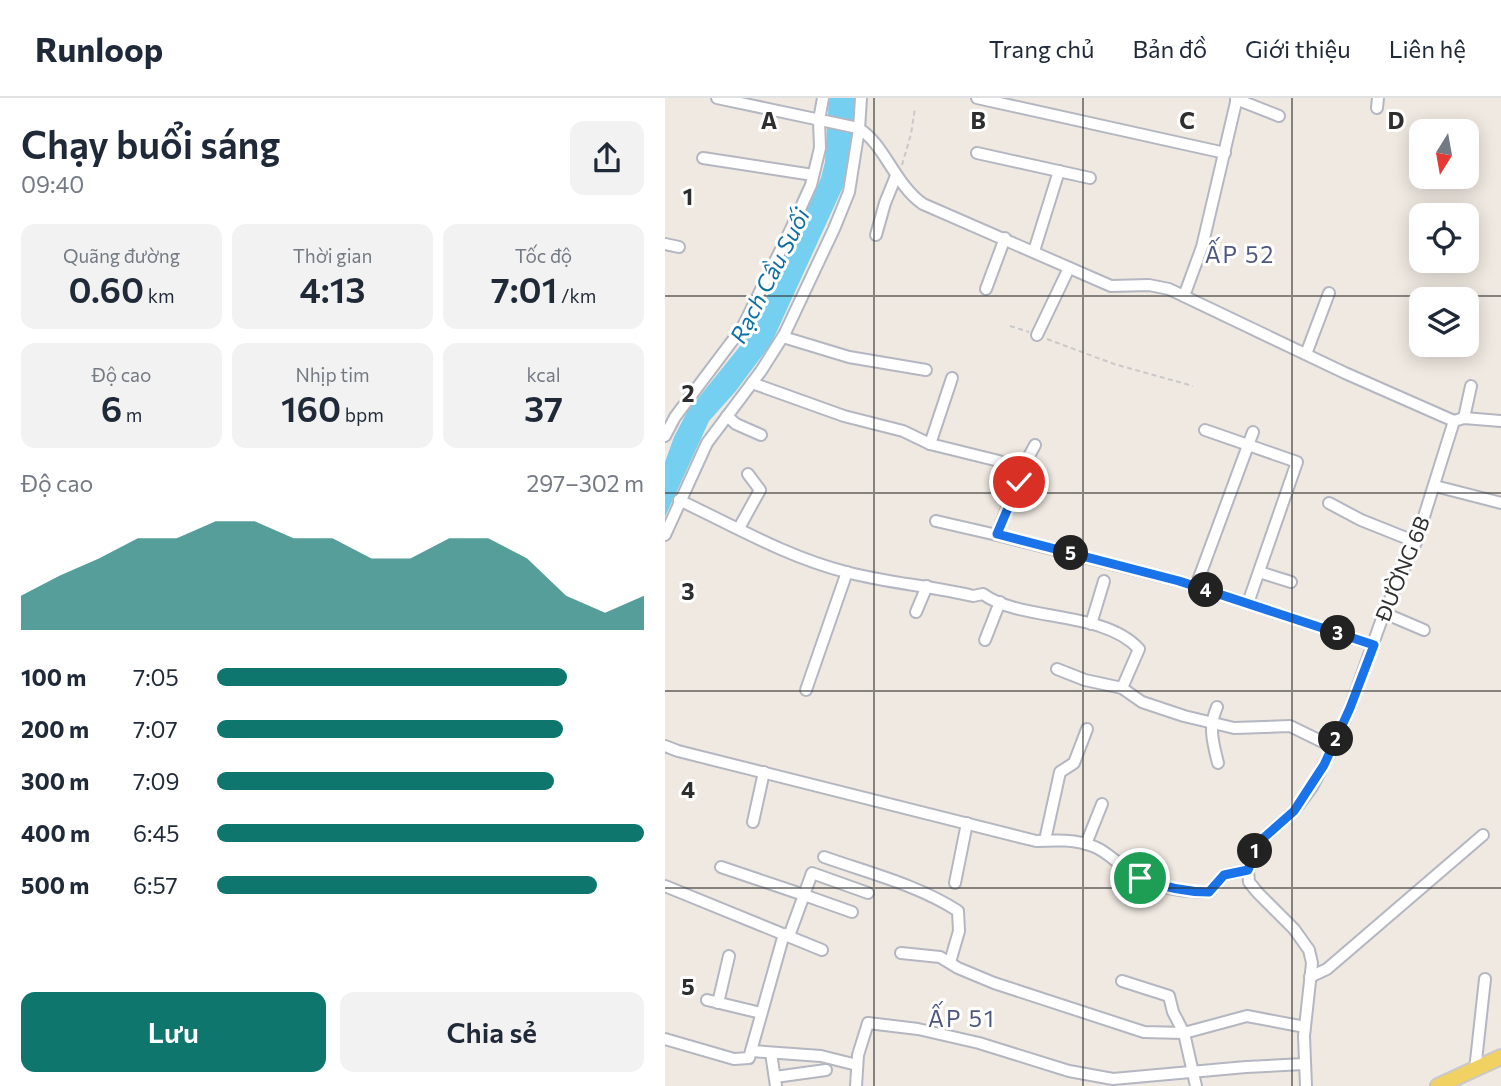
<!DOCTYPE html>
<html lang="vi">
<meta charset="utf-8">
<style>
:root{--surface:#fff;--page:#f2f2f3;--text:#1f2937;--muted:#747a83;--line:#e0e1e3;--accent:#0f766e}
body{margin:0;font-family:Commissioner,sans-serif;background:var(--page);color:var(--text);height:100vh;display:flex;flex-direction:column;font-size:26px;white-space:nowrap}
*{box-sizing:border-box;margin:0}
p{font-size:23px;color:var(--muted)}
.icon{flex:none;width:38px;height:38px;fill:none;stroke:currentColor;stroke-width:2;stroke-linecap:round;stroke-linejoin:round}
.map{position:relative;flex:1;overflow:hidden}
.panel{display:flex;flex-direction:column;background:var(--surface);width:665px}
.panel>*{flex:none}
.needle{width:46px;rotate:191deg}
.buttons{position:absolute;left:744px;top:21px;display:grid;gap:14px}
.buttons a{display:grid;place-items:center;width:70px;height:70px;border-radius:14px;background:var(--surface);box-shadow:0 4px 18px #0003;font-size:35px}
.pin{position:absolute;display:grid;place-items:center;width:60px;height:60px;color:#fff;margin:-30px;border:4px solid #fff;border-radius:50%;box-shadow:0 2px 7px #0007}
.km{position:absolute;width:35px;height:35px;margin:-18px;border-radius:50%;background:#222;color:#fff;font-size:19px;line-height:35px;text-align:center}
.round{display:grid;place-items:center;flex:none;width:74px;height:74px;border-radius:14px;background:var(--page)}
.summary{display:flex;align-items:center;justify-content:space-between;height:119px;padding:0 21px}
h1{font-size:38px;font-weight:600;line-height:52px}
.metrics{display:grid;grid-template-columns:repeat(3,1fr);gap:10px;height:119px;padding:7px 21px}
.metrics div{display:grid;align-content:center;border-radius:14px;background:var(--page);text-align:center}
.metrics b{font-size:35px;font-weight:600}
.metrics small{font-size:19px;font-weight:400}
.metrics p{font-size:19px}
.chart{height:196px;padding:14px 21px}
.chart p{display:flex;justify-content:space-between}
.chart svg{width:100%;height:126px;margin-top:7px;fill:var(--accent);opacity:.7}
.cta{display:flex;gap:14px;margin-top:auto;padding:14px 21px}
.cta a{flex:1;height:80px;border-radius:14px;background:var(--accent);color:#fff;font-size:28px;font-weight:600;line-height:80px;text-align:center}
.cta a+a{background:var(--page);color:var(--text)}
ul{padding:0 21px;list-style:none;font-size:23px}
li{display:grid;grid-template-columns:112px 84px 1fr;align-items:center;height:52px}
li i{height:18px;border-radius:9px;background:var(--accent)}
header{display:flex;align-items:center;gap:42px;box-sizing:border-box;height:98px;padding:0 35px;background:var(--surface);border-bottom:2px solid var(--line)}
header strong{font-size:33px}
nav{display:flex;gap:38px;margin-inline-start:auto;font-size:24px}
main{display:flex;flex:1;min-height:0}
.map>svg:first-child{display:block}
.water{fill:#75cff0}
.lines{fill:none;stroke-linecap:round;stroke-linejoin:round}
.minor-casing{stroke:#b4b7c1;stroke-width:14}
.major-casing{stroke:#c9c9c9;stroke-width:18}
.path{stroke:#c9c9c9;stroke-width:2;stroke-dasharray:5 3.5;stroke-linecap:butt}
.minor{stroke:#fff;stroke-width:10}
.major{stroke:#f2d163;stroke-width:14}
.route-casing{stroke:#fff;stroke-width:14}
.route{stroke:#1a73e8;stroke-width:9}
.grid{fill:none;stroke:#2e2e2e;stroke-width:2;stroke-opacity:0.55}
.labels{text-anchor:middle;stroke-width:6;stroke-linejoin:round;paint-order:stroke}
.street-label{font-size:21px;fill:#2e2e2e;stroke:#fff}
.neighbourhood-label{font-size:23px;letter-spacing:2px;fill:#4d5680;stroke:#fff}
.water-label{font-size:23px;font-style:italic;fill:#0d6fa3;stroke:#fff}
.grid-label{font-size:23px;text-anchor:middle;font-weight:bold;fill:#2e2e2e;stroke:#fff;stroke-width:6;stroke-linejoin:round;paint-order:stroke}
</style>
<header>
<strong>Runloop</strong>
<nav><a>Trang chủ</a><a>Bản đồ</a><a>Giới thiệu</a><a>Liên hệ</a></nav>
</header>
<main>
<section class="panel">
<div class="summary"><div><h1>Chạy buổi sáng</h1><p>09:40</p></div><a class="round"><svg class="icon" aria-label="share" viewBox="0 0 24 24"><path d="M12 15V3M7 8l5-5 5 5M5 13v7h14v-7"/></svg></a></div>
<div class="metrics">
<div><p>Quãng đường</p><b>0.60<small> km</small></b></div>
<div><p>Thời gian</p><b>4:13</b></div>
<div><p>Tốc độ</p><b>7:01<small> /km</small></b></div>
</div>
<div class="metrics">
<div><p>Độ cao</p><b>6<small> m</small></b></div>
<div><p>Nhịp tim</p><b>160<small> bpm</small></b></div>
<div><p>kcal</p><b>37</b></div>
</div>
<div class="chart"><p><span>Độ cao</span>297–302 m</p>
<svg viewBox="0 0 160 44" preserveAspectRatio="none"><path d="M0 44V32L10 25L20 19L30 12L40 12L50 6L60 6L70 12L80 12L90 19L100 19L110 12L120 12L130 19L140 32L150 38L160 32V44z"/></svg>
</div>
<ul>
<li><b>100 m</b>7:05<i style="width:82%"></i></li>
<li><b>200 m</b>7:07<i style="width:81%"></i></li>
<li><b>300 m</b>7:09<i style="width:79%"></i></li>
<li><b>400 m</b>6:45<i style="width:100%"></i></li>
<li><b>500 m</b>6:57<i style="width:89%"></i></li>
</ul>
<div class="cta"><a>Lưu</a><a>Chia sẻ</a></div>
</section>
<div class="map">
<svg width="836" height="988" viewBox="0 0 836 988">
<rect width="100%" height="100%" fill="#efe9e1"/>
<!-- water -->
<path class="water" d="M 164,0 L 192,0 C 191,30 187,60 178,89 L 106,246 L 70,294 L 44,323 L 0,419 L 0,364 L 9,339 L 22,314 L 76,247 L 91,223 L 156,80 L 160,64 Z"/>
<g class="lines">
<!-- minor casing -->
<g class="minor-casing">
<g id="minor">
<path d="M 52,0 L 193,30 C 219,45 230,87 258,106 L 446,188 L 484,187 L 504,191 L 680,275 L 789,323"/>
<polyline points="312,0 560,55"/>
<polyline points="571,1 614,18"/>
<polyline points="712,10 713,0"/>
<polyline points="312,55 425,80"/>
<polyline points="38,60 148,77"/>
<polyline points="211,137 220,105 231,78"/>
<polyline points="0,146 14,149"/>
<polyline points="369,153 394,73"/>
<polyline points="321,191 340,140"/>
<polyline points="519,198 537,149 572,0"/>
<polyline points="372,237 404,170"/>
<polyline points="118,239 184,259 261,272"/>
<polyline points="641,256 664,195"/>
<polyline points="87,285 179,318 238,333 265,346 334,363 356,373"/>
<polyline points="62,318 71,326 96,337"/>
<polyline points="799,320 806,288"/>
<polyline points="540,332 632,364 583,505"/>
<polyline points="0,338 10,319 77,230 126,131 146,87 155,50 154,22 158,0"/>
<polyline points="265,346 287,280"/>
<polyline points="770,388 836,405"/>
<path d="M 14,402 C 69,428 122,459 181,474 C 223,485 266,488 308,498 L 318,496 C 356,524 439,512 474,551 L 457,590"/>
<polyline points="664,405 696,422 751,444"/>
<polyline points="271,423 332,437 514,483 709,547"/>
<polyline points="74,430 95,392 83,376"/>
<polyline points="0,437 42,345 96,273 120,235 169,131 184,94 194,31 196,0"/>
<polyline points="332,437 356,373 370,347"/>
<polyline points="594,474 626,484"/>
<polyline points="531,488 588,334"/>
<polyline points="251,514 262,488"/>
<polyline points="719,515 759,532"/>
<polyline points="426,526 439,483"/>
<polyline points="320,542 335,504"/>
<polyline points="392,571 420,582 457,590 477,604 519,618 569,630 625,628 668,649"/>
<polyline points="141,592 182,474"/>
<path d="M 552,609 C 543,629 548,645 553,665"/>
<path d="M 0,648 L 13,653 L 371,743 C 390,742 411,741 430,749 C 442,754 451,764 461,771 C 484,789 515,794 544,794 L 559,777 L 583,772"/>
<polyline points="88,724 99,674"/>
<polyline points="380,742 395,674 409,665 422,631"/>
<polyline points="421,746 437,706"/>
<path d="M 159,759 C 204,775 253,787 293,813 L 294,833 L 285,864"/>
<polyline points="56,769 139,797 147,775 203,795"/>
<polyline points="290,785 302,725"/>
<polyline points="0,788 157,852"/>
<polyline points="124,838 139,797 187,814"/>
<polyline points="236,855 275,859 293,870 329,885 479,934 519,935 582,918 640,929"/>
<polyline points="645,879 662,871 818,737"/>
<polyline points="457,883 504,898 508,914 519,935 531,988"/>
<polyline points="42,902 96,915"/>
<polyline points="53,905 64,858"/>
<polyline points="0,941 69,961 84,960 119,836"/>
<polyline points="87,953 156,958 192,967"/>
<polyline points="106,955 111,988"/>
<polyline points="810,972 820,881"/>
<polyline points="110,979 161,972"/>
<polyline points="191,988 193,957 203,925 253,931 314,945 404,973 448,981 581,969 639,966"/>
<polyline points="641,988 639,938 647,865 644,852 629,831 593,795 584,784 583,772 594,744 629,713 647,689 668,649 685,610 719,515 751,444 789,323 799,320 836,323"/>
</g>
</g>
<!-- major casing -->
<g class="major-casing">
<polyline id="major" points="773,988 836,959"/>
</g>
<!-- path -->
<g class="path">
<polyline points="237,67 246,36 250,10"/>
<polyline points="345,228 364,234"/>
<polyline points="382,241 449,266 528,288"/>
</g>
<!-- minor -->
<use href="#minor" class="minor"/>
<!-- major -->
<use href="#major" class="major"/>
</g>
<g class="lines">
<!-- route casing -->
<g class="route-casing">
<path id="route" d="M 354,384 L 332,436 L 514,483 L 709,547 L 685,610 L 659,667 L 629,713 L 594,744 L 583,772 L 559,777 L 544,794 C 519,794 498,789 475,780"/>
</g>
<!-- route -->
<use href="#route" class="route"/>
</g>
<!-- grid -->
<path class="grid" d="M 209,0 L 209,988M 418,0 L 418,988M 627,0 L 627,988M 0,198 L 836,198M 0,395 L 836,395M 0,593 L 836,593M 0,790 L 836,790"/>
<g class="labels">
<!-- street labels -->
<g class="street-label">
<text transform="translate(738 471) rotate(-68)" y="7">ĐƯỜNG 6B</text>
</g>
<!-- neighbourhood labels -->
<g class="neighbourhood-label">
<text x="575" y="165">ẤP 52</text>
<text x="297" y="929">ẤP 51</text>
</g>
<!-- water labels -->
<g class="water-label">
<text transform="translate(105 178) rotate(-63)" y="8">Rạch Cầu Suối</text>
</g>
</g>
<g class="grid-label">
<text x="104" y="31">A</text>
<text x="313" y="31">B</text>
<text x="522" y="31">C</text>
<text x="731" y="31">D</text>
<text x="23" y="107">1</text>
<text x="23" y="304">2</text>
<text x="23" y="502">3</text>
<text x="23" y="700">4</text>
<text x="23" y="897">5</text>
</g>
</svg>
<div class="buttons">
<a><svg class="needle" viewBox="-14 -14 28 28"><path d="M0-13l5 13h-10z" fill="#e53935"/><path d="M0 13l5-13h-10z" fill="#747a83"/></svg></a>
<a><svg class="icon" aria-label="locate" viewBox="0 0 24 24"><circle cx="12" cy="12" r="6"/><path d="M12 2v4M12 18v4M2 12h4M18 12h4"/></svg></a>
<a><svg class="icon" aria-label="layers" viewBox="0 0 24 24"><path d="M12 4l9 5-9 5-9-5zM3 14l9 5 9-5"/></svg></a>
</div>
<div class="pin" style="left:475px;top:780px;background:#1e9e55"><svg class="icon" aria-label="arrive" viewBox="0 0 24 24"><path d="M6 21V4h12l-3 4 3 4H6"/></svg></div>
<div class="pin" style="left:354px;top:384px;background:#d93025"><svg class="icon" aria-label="check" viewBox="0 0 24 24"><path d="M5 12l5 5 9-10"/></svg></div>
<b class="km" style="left:590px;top:753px">1</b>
<b class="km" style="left:671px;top:641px">2</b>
<b class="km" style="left:673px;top:535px">3</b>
<b class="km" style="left:541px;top:492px">4</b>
<b class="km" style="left:406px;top:455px">5</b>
</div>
</main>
